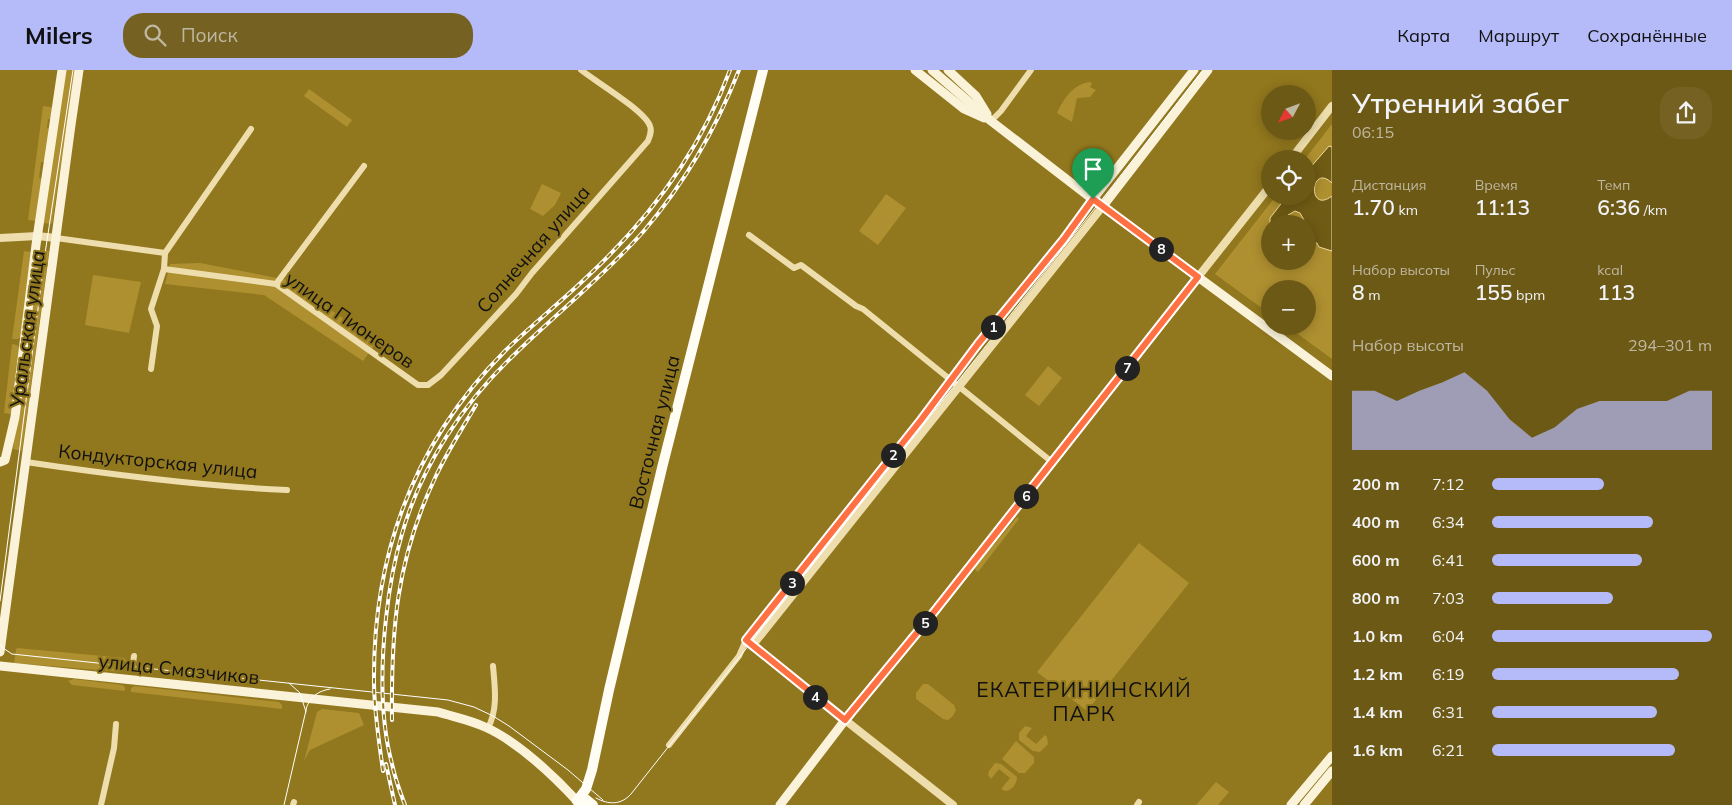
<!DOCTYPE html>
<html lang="ru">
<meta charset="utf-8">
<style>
:root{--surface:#6d5916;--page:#756223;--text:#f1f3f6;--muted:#bfb8a1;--accent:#b5bbf9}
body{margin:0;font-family:Mulish,sans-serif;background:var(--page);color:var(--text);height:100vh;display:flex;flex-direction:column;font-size:19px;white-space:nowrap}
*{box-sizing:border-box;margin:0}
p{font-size:16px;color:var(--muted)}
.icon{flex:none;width:28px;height:28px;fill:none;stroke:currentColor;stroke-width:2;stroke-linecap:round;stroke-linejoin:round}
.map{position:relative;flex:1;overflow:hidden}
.sheet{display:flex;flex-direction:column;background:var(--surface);width:400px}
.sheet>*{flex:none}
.needle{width:32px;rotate:229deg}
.fabs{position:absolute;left:1261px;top:15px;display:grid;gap:10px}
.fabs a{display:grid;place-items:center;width:55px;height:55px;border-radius:50%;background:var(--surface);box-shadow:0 2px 12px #0003;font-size:25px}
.pin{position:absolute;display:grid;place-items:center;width:42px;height:42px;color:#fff;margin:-51px -21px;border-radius:50% 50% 50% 0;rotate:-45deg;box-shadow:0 0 5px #0007}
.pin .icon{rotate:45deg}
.km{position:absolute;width:25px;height:25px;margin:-12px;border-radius:50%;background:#222;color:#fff;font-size:14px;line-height:25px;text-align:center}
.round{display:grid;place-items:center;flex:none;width:52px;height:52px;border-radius:20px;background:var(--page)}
.overview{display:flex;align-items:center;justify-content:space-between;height:85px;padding:0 20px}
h1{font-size:28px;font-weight:600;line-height:38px}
.stats{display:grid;grid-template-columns:repeat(3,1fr);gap:8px;height:85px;padding:5px 20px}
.stats div{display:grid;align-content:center}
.stats b{font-size:21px;font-weight:600}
.stats small{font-size:14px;font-weight:400}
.stats p{font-size:14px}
.chart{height:140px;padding:10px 20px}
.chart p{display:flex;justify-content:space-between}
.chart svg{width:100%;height:90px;margin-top:5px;fill:var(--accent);opacity:.7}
ul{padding:0 20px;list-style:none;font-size:16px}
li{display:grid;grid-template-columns:80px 60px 1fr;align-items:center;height:38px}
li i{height:12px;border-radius:6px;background:var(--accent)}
header{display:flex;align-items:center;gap:30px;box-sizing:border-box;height:70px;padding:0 25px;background:var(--accent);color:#111}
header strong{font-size:24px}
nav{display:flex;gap:28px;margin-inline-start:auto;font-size:18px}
.search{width:350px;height:45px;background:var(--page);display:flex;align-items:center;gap:12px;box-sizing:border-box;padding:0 18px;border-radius:20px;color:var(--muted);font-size:19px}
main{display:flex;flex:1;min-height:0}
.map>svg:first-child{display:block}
.green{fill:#af9030;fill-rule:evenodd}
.water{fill:#6f5b14;stroke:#f0dca0}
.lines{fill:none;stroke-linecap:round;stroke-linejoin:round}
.minor{stroke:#eedead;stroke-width:6}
.tertiary{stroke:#eedead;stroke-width:8}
.secondary{stroke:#faf3da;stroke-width:9}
.primary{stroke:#fffdf4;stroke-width:10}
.tram{stroke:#fff;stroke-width:1}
.rail-casing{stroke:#fff;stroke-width:4}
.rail{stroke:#91771d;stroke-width:2;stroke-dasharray:5.5;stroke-linecap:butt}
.route-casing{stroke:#fff;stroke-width:10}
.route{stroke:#ff7043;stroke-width:6}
.labels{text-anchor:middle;stroke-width:4;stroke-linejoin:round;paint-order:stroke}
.street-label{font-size:19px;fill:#111;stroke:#91771d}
.quarter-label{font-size:21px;letter-spacing:1px;fill:#111;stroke:#91771d}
</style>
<header>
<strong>Milers</strong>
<div class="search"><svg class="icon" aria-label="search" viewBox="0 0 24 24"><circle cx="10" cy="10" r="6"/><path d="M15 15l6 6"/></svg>Поиск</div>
<nav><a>Карта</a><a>Маршрут</a><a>Сохранённые</a></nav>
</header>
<main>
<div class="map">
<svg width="1332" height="735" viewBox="0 0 1332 735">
<rect width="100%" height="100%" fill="#91771d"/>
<!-- green -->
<g class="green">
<polygon points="66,0 75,0 52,154 43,153"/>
<path d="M 1089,12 L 1092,13 L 1090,17 L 1096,20 L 1090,27 L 1077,28 L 1072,52 L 1057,43 C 1064,28 1073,15 1089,12 Z"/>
<polygon points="309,19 352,50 347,57 304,26"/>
<polygon points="43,36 51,37 52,39 52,50 48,49 47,58 51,59 46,92 41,92 39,108 43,109 35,151 28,150"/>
<path d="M 1332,54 L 1332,289 L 1287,256 L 1308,256 L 1308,219 L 1270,219 L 1270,244 L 1215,204 L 1276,126 L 1308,126 L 1308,89 L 1305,89 ZM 1270,154 L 1308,154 L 1308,191 L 1270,191 Z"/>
<polygon points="542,114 561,123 555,135 543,146 530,139"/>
<polygon points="886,124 906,138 878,175 859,161"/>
<polygon points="40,180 49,181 22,381 13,379"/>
<polygon points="24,181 31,182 21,267 18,269 12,269"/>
<polygon points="200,193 288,210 377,272 363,291 264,225 165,214 170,194"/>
<polygon points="93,205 141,212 129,263 85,255"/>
<polygon points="12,274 17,275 20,279 12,343 10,344 4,343"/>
<polygon points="1048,296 1062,308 1039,336 1025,325"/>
<polygon points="1017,447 1019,449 978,502 974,498"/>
<polygon points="1139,473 1189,513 1087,641 1037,602"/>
<polygon points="17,578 124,588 127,591 127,595 122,594 122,602 14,593 16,580"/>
<polygon points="74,609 122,615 125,617 125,621 72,615 68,611"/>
<polygon points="923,614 928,614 954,635 956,640 953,646 948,650 943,649 916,629 916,623"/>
<polygon points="135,616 279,632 282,635 282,639 131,622 131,618"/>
<polygon points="322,639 359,643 364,655 310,680 304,691 317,642"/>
<polygon points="1025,656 1032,658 1026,666 1036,674 1045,665 1047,667 1048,674 1040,682 1033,681 1019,670 1019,663"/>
<polygon points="1016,671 1034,687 1034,693 1025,703 1019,703 1002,689"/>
<path d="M 995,693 L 1001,694 L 1017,707 C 1017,713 1013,720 1006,721 L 1001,719 L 1010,708 L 999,699 L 991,709 L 988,705 L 989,701 Z"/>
<polygon points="1216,712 1229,722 1218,735 1196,735"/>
</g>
<!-- water -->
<path class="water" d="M 1329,76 L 1332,77 L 1332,113 C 1310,92 1307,145 1332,126 L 1332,181 L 1319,177 L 1317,173 L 1308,172 L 1308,154 L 1303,154 L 1304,150 L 1300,143 L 1295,141 L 1288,145 L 1288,150 L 1290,154 L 1270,154 L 1270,156 L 1270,148 L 1287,126 L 1308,126 L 1308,111 L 1312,106 L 1309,99 Z"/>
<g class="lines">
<!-- minor -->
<g class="minor">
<polyline points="991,51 1001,41 1031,0"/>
<polyline points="749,165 794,198 801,195 856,236 863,239 1052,392"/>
<polyline points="56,168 165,183"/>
<path d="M 164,199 L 276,214 L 418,315 L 428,315 L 441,305 L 516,224 L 532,203 L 648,71 C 650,66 652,61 650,56 C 645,41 595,11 581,0"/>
<polyline points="276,214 364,96"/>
<polyline points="151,299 157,256 151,239 164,199 165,183 251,59"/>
<path d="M 26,392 C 113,405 199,416 287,420"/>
<polyline points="132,600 134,586"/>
<path d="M 488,658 C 498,639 495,618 493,596"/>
<polyline points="669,675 739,586 746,570"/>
<polyline points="101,735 114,678 116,654"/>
<polyline points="293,735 294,732"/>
<polyline points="1137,735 1139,732"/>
</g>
<!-- tertiary -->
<g class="tertiary">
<polyline points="1291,89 1332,36"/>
<polyline points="0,168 37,166 56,168"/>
<polyline points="1198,207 1270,116"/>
<polyline points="752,576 1103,136"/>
<path d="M 953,735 C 884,680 814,627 746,570 L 924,346 L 978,274 L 1064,169 L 1093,129"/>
</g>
<!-- secondary -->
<g class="secondary">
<polyline points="915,0 964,39 984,48"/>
<polyline points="932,0 991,51 1087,125 1332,306"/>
<polyline points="948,0 976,26 987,44"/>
<polyline points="1093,129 1194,0"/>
<polyline points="1103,136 1208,0"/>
<polyline points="0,392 5,390 15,347 36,175 62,0"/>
<polyline points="0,582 71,55 79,0"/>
<path d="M 0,596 L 438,642 C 454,647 470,650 485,657 C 517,671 554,706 577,731"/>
<polyline points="780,735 852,641 930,547 1198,207"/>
<polyline points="1291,735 1332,686"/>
<polyline points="1304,735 1332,701"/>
</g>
<!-- primary -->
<g class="primary">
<polyline points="582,726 593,735"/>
<polyline points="581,735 577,731 586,719 592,700 609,620 662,398 763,0"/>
</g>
<!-- tram -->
<g class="tram">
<polyline points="0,531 46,177 73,0"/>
<polyline points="0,574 3,578 12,584 448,630 474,637 493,646 509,656 568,700 603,730"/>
<polyline points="289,613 300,623 306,642"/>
<path d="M 596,728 C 609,735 621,735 631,724 L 1107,123 L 1203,0"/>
<path d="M 284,735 L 307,636 C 312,626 318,621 330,619"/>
</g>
<!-- rail casing -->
<g class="rail-casing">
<g id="rail">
<path d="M 392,650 C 391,560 396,491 435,408 C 447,382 462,359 476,335"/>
<polyline points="386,694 395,735"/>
<path d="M 383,701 C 379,671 374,641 374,611 C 373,482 415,371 506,280 C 533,254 562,231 589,205 C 650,148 701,79 730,0"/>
<path d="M 405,735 C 400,722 395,708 392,694 C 380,649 381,594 386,548 C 389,520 394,491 402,464 C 421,396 464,332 515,284 C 557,243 604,206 643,162 C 684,114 716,59 739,0"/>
</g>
</g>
<!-- rail -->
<use href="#rail" class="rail"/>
</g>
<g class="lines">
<!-- route casing -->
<g class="route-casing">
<polygon id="route" points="1093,129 1198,207 930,547 845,650 746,570 921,350 978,274 1064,169"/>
</g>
<!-- route -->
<use href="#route" class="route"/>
</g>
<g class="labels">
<!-- street labels -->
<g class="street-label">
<text transform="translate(533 179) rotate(-49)" y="7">Солнечная улица</text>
<text transform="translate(350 250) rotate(35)" y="7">улица Пионеров</text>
<text transform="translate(27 259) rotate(-82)" y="7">Уральская улица</text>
<text transform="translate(654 362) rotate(-76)" y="7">Восточная улица</text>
<text transform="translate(158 391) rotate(6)" y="7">Кондукторская улица</text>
<text transform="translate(179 599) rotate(6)" y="7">улица Смазчиков</text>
</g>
<!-- quarter labels -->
<g class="quarter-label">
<text x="1084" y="627">ЕКАТЕРИНИНСКИЙ<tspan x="1084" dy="24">ПАРК</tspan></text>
</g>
</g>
</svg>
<div class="fabs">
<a><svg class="needle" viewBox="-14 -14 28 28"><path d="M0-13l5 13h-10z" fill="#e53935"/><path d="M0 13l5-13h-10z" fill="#bfb8a1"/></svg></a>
<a><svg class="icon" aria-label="locate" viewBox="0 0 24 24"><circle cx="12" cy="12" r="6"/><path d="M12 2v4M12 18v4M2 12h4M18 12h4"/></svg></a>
<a>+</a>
<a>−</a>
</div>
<div class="pin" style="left:1093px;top:129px;background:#1e9e55"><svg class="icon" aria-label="arrive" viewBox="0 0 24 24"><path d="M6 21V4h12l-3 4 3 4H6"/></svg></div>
<b class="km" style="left:993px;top:257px">1</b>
<b class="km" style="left:893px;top:385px">2</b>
<b class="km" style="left:792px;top:513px">3</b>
<b class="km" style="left:815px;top:627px">4</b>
<b class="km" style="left:925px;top:553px">5</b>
<b class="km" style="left:1026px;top:426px">6</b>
<b class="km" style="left:1127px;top:298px">7</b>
<b class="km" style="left:1161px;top:179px">8</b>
</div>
<section class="sheet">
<div class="overview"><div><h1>Утренний забег</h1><p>06:15</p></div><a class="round"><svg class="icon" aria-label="share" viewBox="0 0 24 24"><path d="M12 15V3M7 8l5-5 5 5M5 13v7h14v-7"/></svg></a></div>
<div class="stats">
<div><p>Дистанция</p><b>1.70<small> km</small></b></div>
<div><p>Время</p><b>11:13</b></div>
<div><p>Темп</p><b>6:36<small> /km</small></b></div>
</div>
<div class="stats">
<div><p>Набор высоты</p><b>8<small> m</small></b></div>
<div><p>Пульс</p><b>155<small> bpm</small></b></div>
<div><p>kcal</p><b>113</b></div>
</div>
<div class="chart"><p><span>Набор высоты</span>294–301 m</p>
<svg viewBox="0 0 160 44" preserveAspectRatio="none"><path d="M0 44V15L10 15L20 20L30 15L40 11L50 6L60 15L70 29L80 38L90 33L100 24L110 20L120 20L130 20L140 20L150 15L160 15V44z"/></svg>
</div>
<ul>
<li><b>200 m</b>7:12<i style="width:51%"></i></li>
<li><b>400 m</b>6:34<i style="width:73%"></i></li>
<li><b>600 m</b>6:41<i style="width:68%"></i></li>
<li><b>800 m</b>7:03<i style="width:55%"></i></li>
<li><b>1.0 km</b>6:04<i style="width:100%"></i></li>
<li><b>1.2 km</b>6:19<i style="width:85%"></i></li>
<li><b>1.4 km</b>6:31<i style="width:75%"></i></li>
<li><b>1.6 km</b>6:21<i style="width:83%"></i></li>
</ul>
</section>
</main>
